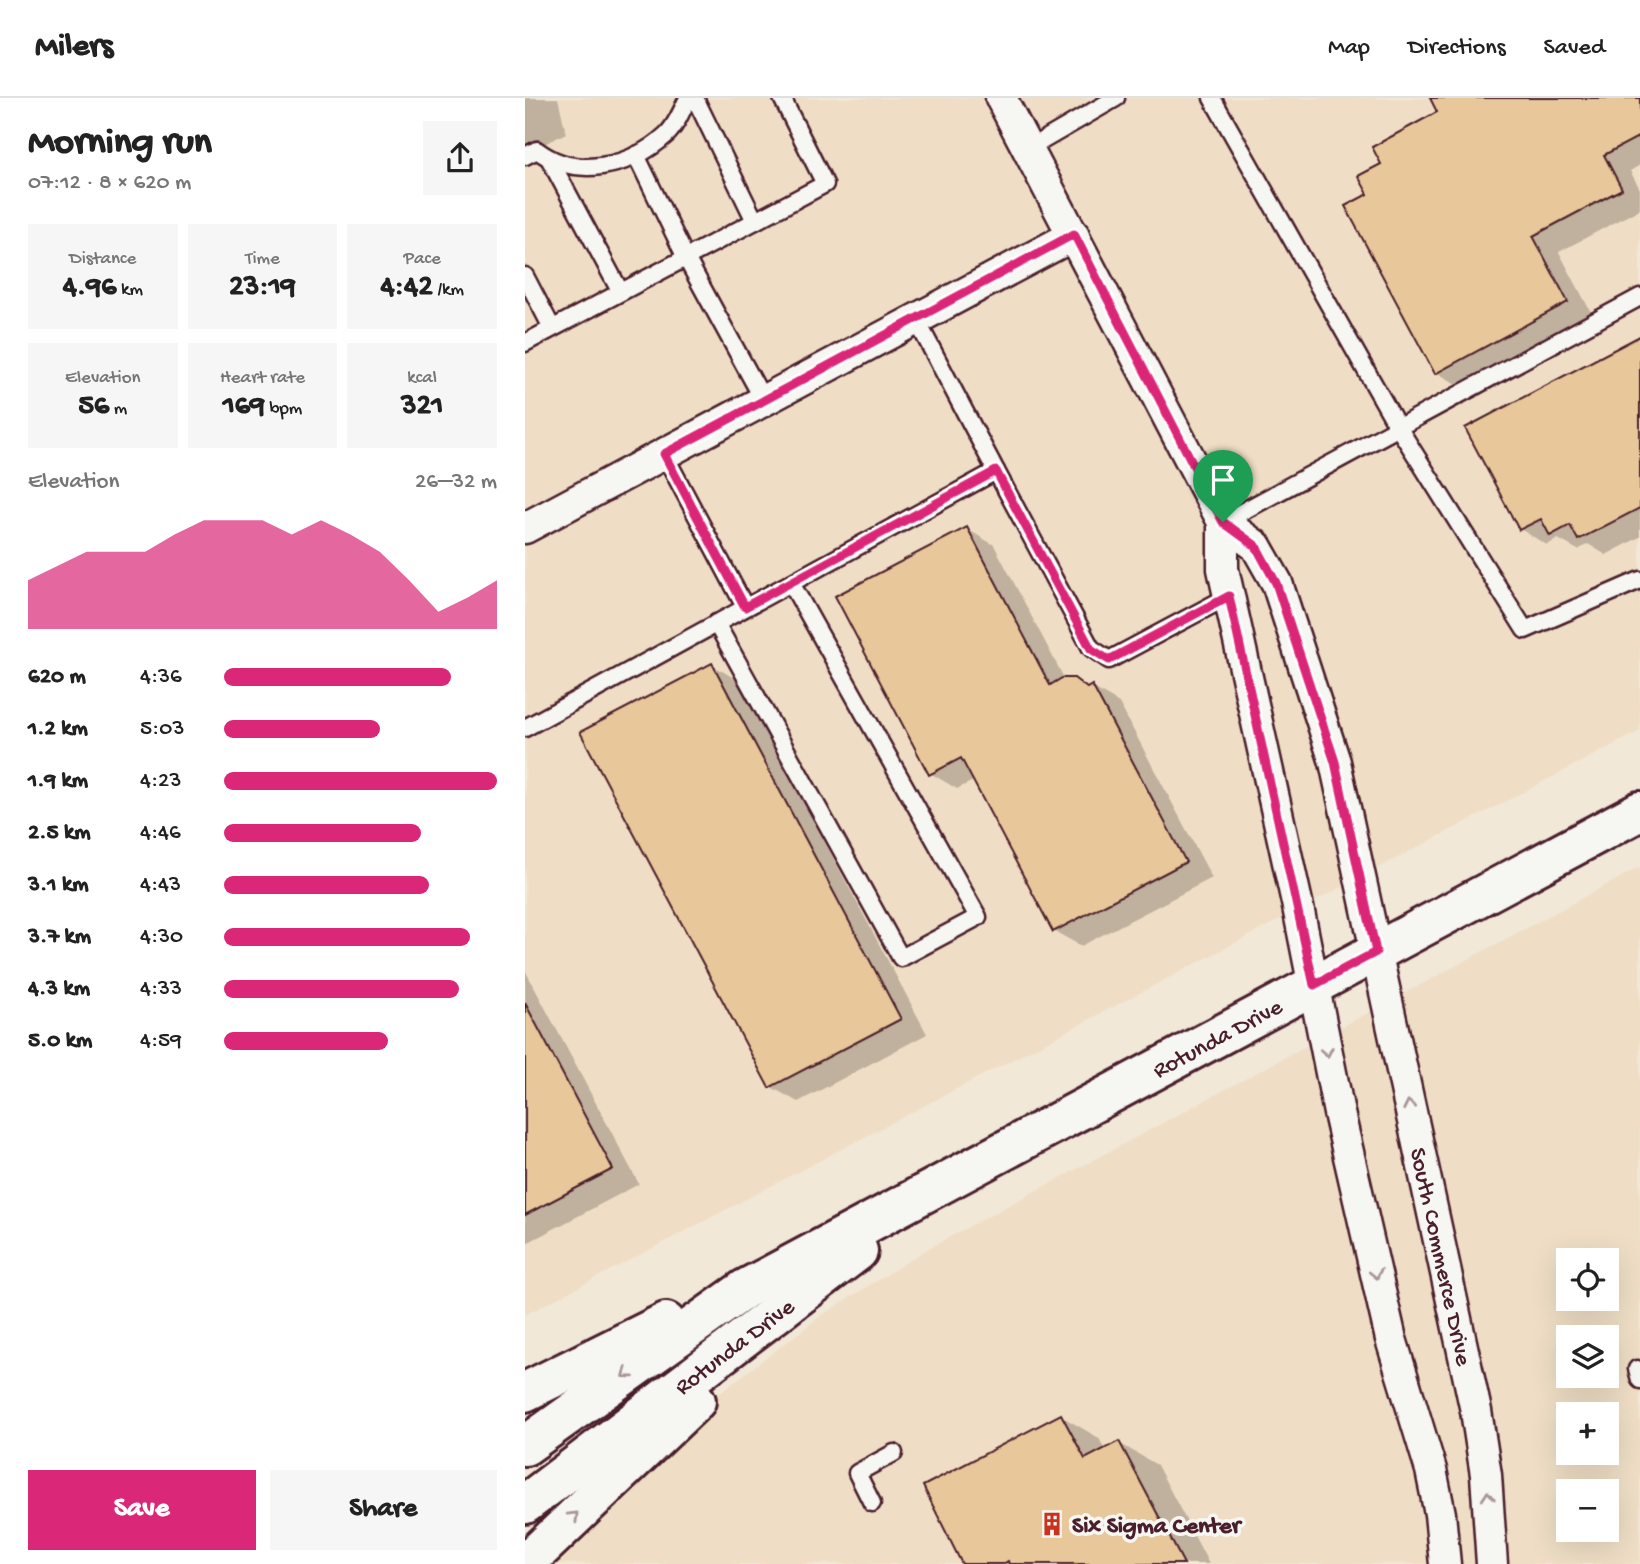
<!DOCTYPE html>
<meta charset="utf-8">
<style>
:root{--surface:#fff;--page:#f6f6f6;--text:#222;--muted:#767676;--line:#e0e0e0;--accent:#db2777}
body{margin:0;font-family:"Gochi Hand",sans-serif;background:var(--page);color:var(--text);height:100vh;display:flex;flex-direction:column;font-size:26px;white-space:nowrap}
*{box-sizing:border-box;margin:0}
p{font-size:23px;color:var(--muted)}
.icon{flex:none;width:38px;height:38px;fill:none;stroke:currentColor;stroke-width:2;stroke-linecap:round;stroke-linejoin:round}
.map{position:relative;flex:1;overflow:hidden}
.sheet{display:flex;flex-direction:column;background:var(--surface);width:525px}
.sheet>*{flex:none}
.tools{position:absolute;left:1031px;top:1150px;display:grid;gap:14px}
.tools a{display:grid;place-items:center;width:63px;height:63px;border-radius:0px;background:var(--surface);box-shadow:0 7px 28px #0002;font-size:35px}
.pin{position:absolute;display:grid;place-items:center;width:60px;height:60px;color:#fff;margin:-72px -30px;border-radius:50% 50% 50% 0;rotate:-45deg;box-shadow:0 0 7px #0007}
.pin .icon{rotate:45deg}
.round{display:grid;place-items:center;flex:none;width:74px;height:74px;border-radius:0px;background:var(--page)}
.headline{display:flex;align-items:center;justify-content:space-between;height:119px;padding:0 28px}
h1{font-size:38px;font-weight:700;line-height:52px}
.stats{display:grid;grid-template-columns:repeat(3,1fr);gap:10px;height:119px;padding:7px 28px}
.stats div{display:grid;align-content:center;border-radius:0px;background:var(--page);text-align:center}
.stats b{font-size:30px;font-weight:700}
.stats small{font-size:19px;font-weight:400}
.stats p{font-size:19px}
.chart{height:196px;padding:14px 28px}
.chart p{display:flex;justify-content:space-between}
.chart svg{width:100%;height:126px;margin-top:7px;fill:var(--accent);opacity:.7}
.primary-button{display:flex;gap:14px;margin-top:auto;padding:14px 28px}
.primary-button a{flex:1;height:80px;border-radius:0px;background:var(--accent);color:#fff;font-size:28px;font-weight:700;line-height:80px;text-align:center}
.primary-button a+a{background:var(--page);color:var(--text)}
ul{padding:0 28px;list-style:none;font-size:23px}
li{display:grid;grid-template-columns:112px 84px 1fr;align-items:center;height:52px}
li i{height:18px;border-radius:9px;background:var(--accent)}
header{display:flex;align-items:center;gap:42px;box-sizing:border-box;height:98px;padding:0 35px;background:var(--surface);border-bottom:2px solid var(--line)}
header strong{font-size:33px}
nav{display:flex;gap:38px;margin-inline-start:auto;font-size:24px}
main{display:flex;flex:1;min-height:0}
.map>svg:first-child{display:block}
.built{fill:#efdec5;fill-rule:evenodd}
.shadow{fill:#0003}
.building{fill:#e8c89a;stroke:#4a1f2b;stroke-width:2}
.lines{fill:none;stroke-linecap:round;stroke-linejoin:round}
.service-casing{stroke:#4a1f2b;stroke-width:21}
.minor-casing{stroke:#4a1f2b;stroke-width:35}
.secondary-casing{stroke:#4a1f2b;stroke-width:44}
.service{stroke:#f6f6f2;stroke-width:16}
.minor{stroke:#f6f6f2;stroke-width:30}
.secondary{stroke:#f6f6f2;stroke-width:38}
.oneway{stroke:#a99598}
.route-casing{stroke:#fff;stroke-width:14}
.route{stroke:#db2777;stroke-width:9}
.labels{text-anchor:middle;stroke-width:7;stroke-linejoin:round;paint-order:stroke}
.street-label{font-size:24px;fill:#4a1f2b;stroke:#f6f6f2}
.poi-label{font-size:24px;font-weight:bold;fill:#4a1f2b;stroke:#f6f6f2;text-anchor:start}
</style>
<header>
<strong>Milers</strong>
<nav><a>Map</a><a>Directions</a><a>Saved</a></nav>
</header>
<main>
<section class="sheet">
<div class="headline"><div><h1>Morning run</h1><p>07:12 · 8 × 620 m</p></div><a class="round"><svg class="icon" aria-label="share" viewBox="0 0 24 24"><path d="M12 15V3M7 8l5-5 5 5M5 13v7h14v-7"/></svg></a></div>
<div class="stats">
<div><p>Distance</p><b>4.96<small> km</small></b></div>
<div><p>Time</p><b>23:19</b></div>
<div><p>Pace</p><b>4:42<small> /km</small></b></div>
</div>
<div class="stats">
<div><p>Elevation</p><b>56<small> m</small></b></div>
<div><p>Heart rate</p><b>169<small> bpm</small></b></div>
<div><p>kcal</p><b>321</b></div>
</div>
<div class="chart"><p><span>Elevation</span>26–32 m</p>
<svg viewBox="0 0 160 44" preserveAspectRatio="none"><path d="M0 44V27L10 22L20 17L30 17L40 17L50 11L60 6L70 6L80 6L90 11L100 6L110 11L120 17L130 27L140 38L150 33L160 27V44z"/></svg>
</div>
<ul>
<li><b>620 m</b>4:36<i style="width:83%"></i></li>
<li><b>1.2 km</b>5:03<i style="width:57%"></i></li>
<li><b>1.9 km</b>4:23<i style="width:100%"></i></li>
<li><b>2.5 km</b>4:46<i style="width:72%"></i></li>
<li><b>3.1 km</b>4:43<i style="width:75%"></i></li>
<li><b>3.7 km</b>4:30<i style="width:90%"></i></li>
<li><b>4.3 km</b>4:33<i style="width:86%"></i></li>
<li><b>5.0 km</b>4:59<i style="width:60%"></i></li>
</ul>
<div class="primary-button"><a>Save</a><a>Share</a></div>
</section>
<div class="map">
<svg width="1115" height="1466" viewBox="0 0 1115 1466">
<rect width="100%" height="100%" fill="#f2e8d8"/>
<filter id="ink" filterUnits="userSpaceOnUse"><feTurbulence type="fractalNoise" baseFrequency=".0143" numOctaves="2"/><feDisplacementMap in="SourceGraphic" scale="14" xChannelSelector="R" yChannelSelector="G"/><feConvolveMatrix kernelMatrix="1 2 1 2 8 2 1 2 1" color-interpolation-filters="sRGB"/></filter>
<g filter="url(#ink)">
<!-- built -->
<g class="built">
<polygon points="0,0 1115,0 1115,633 0,1217"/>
<path d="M 1115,769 L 1115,1466 L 12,1466 L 175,1310 L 297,1217 L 404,1150 ZM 1043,1162 L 1082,1162 L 1082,1200 L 1043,1200 ZM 1043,1239 L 1082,1239 L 1082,1278 L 1043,1278 ZM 1043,1316 L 1082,1316 L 1082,1354 L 1043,1354 ZM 1043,1393 L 1082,1393 L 1082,1432 L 1043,1432 Z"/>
</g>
<!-- shadow -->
<g class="shadow">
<polygon points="0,0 33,0 41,35 0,56"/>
<polygon points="907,0 1115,0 1115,67 1105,73 1115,91 1115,111 1034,154 1069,220 938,290 911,274 846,97 859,67 915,15"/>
<polygon points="1115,240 1115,439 1081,457 1063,446 1053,452 1033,441 1022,447 995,431"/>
<polygon points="442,431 469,447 540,582 548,582 564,591 567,589 594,605 687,780 556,848 529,833 450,682 432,691 405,675"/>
<polygon points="187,567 214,583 402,936 273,1004 246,989"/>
<polygon points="0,872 114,1086 0,1146"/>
<polygon points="536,1318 574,1340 580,1352 594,1345 632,1367 684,1466 439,1466"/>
</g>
<!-- building -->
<g class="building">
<polygon points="905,0 1115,0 1115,38 1079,57 1097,91 1008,138 1043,204 910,276 820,108 843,96 833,78 856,66 847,49 912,14"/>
<polygon points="1115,238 1115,410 1053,442 1045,427 1025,438 1016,421 994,432 940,330"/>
<polygon points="442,429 525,587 537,580 549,580 562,590 567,587 661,764 528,834 436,660 404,677 310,498"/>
<polygon points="187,565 376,921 244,990 55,634"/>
<polygon points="0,905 88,1071 0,1117"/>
<polygon points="536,1316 560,1361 594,1343 659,1466 484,1466 483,1463 478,1466 437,1466 398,1388"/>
</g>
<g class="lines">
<!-- service casing -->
<g class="service-casing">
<g id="service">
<polyline points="170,0 230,123"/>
<polyline points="687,0 873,329 1000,532 1115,482"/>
<polyline points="503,51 591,0"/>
<polyline points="111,57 160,158 239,303"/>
<path d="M 0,58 L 12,52 C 51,82 106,69 141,37 C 151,28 157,12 163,0"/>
<polyline points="25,62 95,193"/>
<polyline points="0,178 27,230"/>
<polyline points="391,221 471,373"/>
<polyline points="0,245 300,86 257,0"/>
<polyline points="139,356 220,509"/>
<polyline points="698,424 1115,199"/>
<polyline points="191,525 376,860 453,819 266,485"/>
<polyline points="0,630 471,373 566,550 584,562 704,498"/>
<polyline points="1112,1271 1115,1282"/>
<polyline points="347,1405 332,1375 369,1355"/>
</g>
</g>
<!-- minor casing -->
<g class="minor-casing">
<g id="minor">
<path id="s1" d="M 476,0 L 698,424 L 731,448 L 752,485 L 810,664 L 951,1313 L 961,1377 L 967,1466"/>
<polyline points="698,424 698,471 773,809 814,1015 866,1241 906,1372 915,1416 920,1466"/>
<polyline points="0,430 549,137"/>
</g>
</g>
<!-- secondary casing -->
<g class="secondary-casing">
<g id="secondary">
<polyline points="0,1294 141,1224"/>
<path id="s2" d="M 0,1348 L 220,1191 L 1115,713"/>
<path id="s3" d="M 0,1406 L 333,1153"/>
<polyline points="0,1466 171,1303"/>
</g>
</g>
<!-- service -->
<use href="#service" class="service"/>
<!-- minor -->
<use href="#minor" class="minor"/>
<!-- secondary -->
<use href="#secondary" class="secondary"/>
</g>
<!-- one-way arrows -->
<defs><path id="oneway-chevron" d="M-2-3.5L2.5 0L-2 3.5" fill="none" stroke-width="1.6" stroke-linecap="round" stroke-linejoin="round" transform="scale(1.75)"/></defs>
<g class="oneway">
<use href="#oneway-chevron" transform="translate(802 954) rotate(79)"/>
<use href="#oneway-chevron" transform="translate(884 1007) rotate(-102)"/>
<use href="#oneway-chevron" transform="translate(851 1176) rotate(77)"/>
<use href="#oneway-chevron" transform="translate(102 1276) rotate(144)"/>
<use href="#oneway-chevron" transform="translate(963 1398) rotate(-95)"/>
<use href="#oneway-chevron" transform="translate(49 1418) rotate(-45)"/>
</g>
</g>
<g class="lines" filter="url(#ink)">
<!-- route casing -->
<g class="route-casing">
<polygon id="route" points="549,136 698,424 731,448 751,485 810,664 851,854 789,887 704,498 584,562 566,551 471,373 220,509 139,356"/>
</g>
<!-- route -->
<use href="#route" class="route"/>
</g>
<!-- icons -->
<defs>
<g id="building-bare" transform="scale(1.89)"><path d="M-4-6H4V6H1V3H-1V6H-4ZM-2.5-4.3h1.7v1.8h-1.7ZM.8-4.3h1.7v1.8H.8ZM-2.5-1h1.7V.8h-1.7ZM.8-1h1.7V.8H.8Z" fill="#c8321e" stroke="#f6f6f2" stroke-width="2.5" paint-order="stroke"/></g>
</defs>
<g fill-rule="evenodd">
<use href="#building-bare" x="527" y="1426"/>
</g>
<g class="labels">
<!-- street labels -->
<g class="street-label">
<text dy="8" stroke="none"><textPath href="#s2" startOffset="805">Rotunda Drive</textPath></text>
<text dy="8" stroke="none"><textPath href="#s1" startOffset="1256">South Commerce Drive</textPath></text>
<text dy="8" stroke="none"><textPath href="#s3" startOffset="262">Rotunda Drive</textPath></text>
</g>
<!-- poi labels -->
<g class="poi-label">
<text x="547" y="1434">Six Sigma Center</text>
</g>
</g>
</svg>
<div class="tools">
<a><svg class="icon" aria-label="locate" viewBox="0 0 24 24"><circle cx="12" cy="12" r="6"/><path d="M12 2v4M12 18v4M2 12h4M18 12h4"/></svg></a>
<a><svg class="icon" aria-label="layers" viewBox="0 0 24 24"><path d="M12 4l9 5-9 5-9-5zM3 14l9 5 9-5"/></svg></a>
<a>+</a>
<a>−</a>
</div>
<div class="pin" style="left:698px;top:424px;background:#1e9e55"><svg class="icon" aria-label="arrive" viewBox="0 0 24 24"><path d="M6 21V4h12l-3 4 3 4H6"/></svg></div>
</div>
</main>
